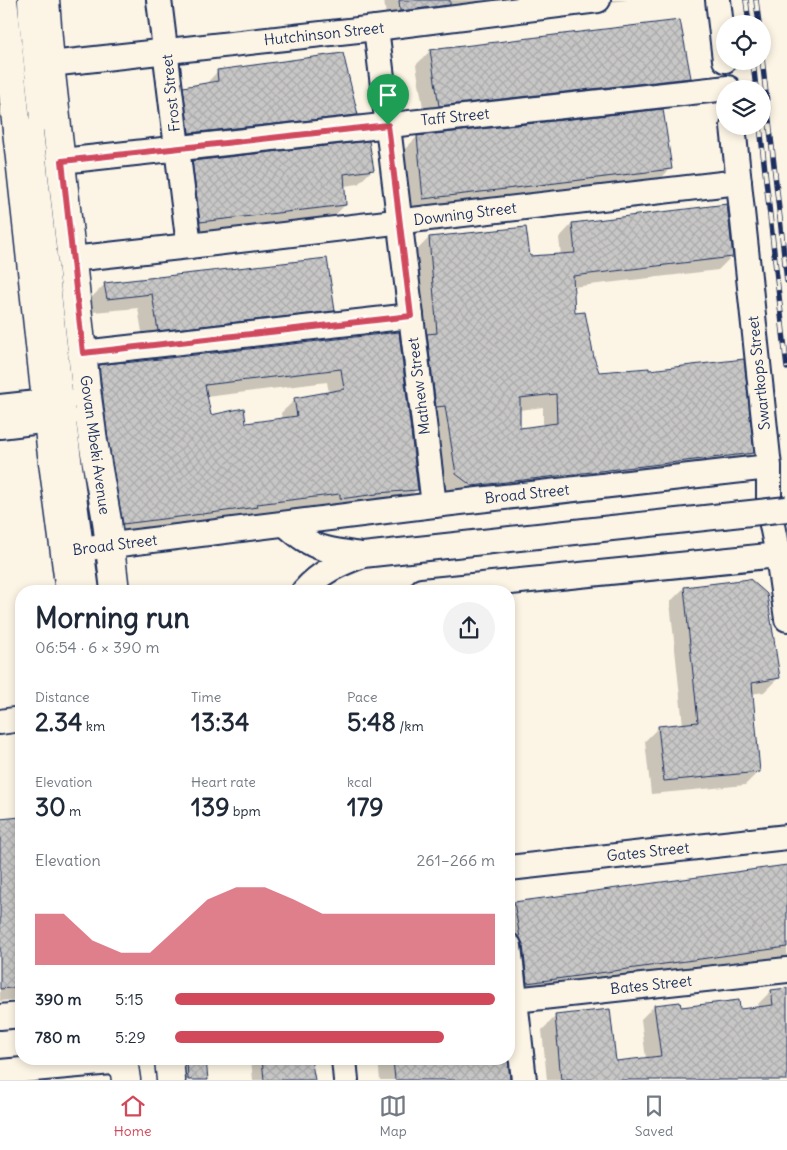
<!DOCTYPE html>
<meta charset="utf-8">
<style>
:root{--surface:#fff;--page:#f2f2f3;--text:#1f2937;--muted:#747a83;--line:#e0e1e3;--accent:#d1495b}
body{margin:0;font-family:Delius,sans-serif;background:var(--page);color:var(--text);height:100vh;display:flex;flex-direction:column;font-size:19px;white-space:nowrap}
*{box-sizing:border-box;margin:0}
p{font-size:16px;color:var(--muted)}
.icon{flex:none;width:28px;height:28px;fill:none;stroke:currentColor;stroke-width:2;stroke-linecap:round;stroke-linejoin:round}
.map{position:relative;flex:1;overflow:hidden}
.details{position:absolute;left:15px;top:585px;width:500px;height:480px;display:flex;flex-direction:column;background:var(--surface);border-radius:20px;box-shadow:0 2px 8px #0003}
.details>*{flex:none}
.fabs{position:absolute;left:716px;top:15px;display:grid;gap:10px}
.fabs a{display:grid;place-items:center;width:55px;height:55px;border-radius:50%;background:var(--surface);box-shadow:0 2px 8px #0003;font-size:25px}
.pin{position:absolute;display:grid;place-items:center;width:42px;height:42px;color:#fff;margin:-51px -21px;border-radius:50% 50% 50% 0;rotate:-45deg;box-shadow:0 0 5px #0007}
.pin .icon{rotate:45deg}
.round{display:grid;place-items:center;flex:none;width:52px;height:52px;border-radius:26px;background:var(--page)}
.headline{display:flex;align-items:center;justify-content:space-between;height:85px;padding:0 20px}
h1{font-size:28px;font-weight:700;line-height:38px}
.metrics{display:grid;grid-template-columns:repeat(3,1fr);gap:8px;height:85px;padding:5px 20px}
.metrics div{display:grid;align-content:center}
.metrics b{font-size:25px;font-weight:700}
.metrics small{font-size:14px;font-weight:400}
.metrics p{font-size:14px}
.chart{height:140px;padding:10px 20px}
.chart p{display:flex;justify-content:space-between}
.chart svg{width:100%;height:90px;margin-top:5px;fill:var(--accent);opacity:.7}
ul{padding:0 20px;list-style:none;font-size:16px}
li{display:grid;grid-template-columns:80px 60px 1fr;align-items:center;height:38px}
li i{height:12px;border-radius:6px;background:var(--accent)}
.tab-bar{display:flex;justify-content:space-around;align-items:center;height:70px;border-top:1px solid var(--line);background:var(--surface);font-size:14px;color:var(--muted)}
.tab-bar a{display:grid;justify-items:center;gap:2px}
.tab-bar .current{color:var(--accent)}
.map>svg:first-child{display:block}
.shadow{fill:#0003;fill-rule:evenodd}
.building{fill:url(#building-cross-hatch);stroke:#1b2f5e;fill-rule:evenodd}
.lines{fill:none;stroke-linecap:round;stroke-linejoin:round}
.minor-casing{stroke:#1b2f5e;stroke-width:28}
.major-casing{stroke:#1b2f5e;stroke-width:31}
.minor{stroke:#fcf5e5;stroke-width:24}
.major{stroke:#fcf5e5;stroke-width:28}
.rail-casing{stroke:#1b2f5e;stroke-width:5.5}
.rail{stroke:#fcf5e5;stroke-width:4;stroke-dasharray:11;stroke-linecap:butt}
.minor-bridge-casing{stroke:#1b2f5e;stroke-width:28;stroke-linecap:butt}
.minor-bridge{stroke:#fcf5e5;stroke-width:24}
.route-casing{stroke:#fff;stroke-width:10}
.route{stroke:#d1495b;stroke-width:6}
.labels{text-anchor:middle;stroke-width:4;stroke-linejoin:round;paint-order:stroke}
.street-label{font-size:15px;fill:#1b2f5e;stroke:#fcf5e5}
</style>
<div class="map">
<svg width="787" height="1080" viewBox="0 0 787 1080">
<defs>
<pattern id="building-cross-hatch" width="8" height="8" patternUnits="userSpaceOnUse" patternTransform="scale(1.25)"><rect width="8" height="8" fill="#c8c7c6"/><path d="M0 0l8 8M0 8l8-8" fill="none" stroke="#ababac"/></pattern>
</defs>
<rect width="100%" height="100%" fill="#fcf5e5"/>
<filter id="ink" filterUnits="userSpaceOnUse"><feTurbulence type="fractalNoise" baseFrequency=".02" numOctaves="2"/><feDisplacementMap in="SourceGraphic" scale="10" xChannelSelector="R" yChannelSelector="G"/><feConvolveMatrix kernelMatrix="1 2 1 2 8 2 1 2 1" color-interpolation-filters="sRGB"/></filter>
<g filter="url(#ink)">
<!-- shadow -->
<g class="shadow">
<polygon points="384,0 489,0 476,13 387,24"/>
<polygon points="583,0 628,0 593,4"/>
<polygon points="430,51 690,78 676,92 425,119 416,65"/>
<polygon points="218,71 357,114 343,128 175,147 170,102 184,88 205,85"/>
<polygon points="417,137 671,168 657,182 409,213 403,151"/>
<polygon points="193,162 372,170 358,184 344,186 345,205 331,219 186,236 179,176"/>
<path d="M 572,224 L 732,256 L 718,270 L 572,287 L 574,315 L 598,373 L 752,453 L 739,466 L 458,499 L 443,487 L 423,340 L 416,251 L 429,238 L 529,258 L 561,255 L 559,238 ZM 543,407 L 543,426 L 518,430 L 519,410 Z"/>
<polygon points="105,284 333,310 319,324 144,344 138,308 93,312 91,298"/>
<path d="M 398,333 L 417,489 L 403,503 L 110,537 L 86,380 L 100,366 ZM 327,382 L 329,393 L 295,400 L 281,413 L 282,419 L 245,424 L 210,416 L 206,397 Z"/>
<polygon points="684,588 778,678 764,692 751,694 759,771 745,785 651,794 645,741 659,727 683,725 670,602"/>
<polygon points="21,818 21,999 0,1001 0,821"/>
<polygon points="787,866 787,959 513,996 509,958 509,906 513,905 515,904"/>
<polygon points="787,989 787,1080 547,1080 542,1030 555,1017 615,1063 646,1059 641,1019 654,1006 679,1004 680,1009 739,1010 759,1008 758,1004 771,991"/>
<polygon points="176,1059 205,1059 207,1080 178,1080"/>
<polygon points="251,1059 310,1059 313,1080 253,1080"/>
<polygon points="378,1059 507,1059 509,1080 380,1080"/>
</g>
<!-- building -->
<g class="building">
<polygon points="399,0 450,0 450,5 400,11"/>
<polygon points="680,20 691,78 439,106 430,50"/>
<polygon points="343,53 358,115 189,133 183,87 218,81 217,70"/>
<polygon points="663,109 672,169 423,199 417,136"/>
<polygon points="369,141 374,170 344,174 346,205 200,222 192,161"/>
<path d="M 727,204 L 733,257 L 573,276 L 575,313 L 585,312 L 594,358 L 599,372 L 649,368 L 649,370 L 744,359 L 754,453 L 472,486 L 456,474 L 445,406 L 436,407 L 427,334 L 437,333 L 429,237 L 526,227 L 530,256 L 575,253 L 572,223 ZM 556,394 L 557,423 L 520,428 L 520,398 Z"/>
<polygon points="327,258 335,311 158,331 152,294 107,299 104,283"/>
<path d="M 399,332 L 418,490 L 377,493 L 377,494 L 340,499 L 340,494 L 257,504 L 258,507 L 123,524 L 108,439 L 99,365 L 124,362 L 124,363 ZM 341,369 L 344,389 L 294,398 L 297,416 L 246,423 L 244,408 L 211,415 L 205,385 Z"/>
<polygon points="750,579 767,594 780,678 752,683 760,772 664,781 658,726 698,722 684,587"/>
<polygon points="21,817 21,987 0,989 0,819"/>
<polygon points="787,865 787,947 527,983 523,944 520,938 514,902"/>
<polygon points="787,988 787,1080 561,1080 555,1015 610,1009 616,1061 661,1056 654,1005 680,1002 681,1007 739,1000 740,1009 773,1005 771,990"/>
<polygon points="187,1059 206,1059 208,1080 188,1080"/>
<polygon points="262,1059 311,1059 315,1080 264,1080"/>
<polygon points="393,1059 508,1059 510,1080 395,1080"/>
</g>
<g class="lines">
<!-- minor casing -->
<g class="minor-casing">
<g id="minor">
<polyline points="30,0 31,18 42,118"/>
<polyline points="159,0 189,246"/>
<polyline points="718,0 725,60"/>
<polyline points="376,28 434,505"/>
<polyline points="50,64 376,28 598,0"/>
<polyline points="733,126 769,467 769,510 778,555 787,619"/>
<polyline points="31,131 61,400 87,591"/>
<polyline points="62,161 728,88"/>
<polyline points="72,259 189,246 739,182"/>
<polyline points="83,353 411,316"/>
<polyline points="0,407 65,400"/>
<polyline points="0,426 66,418"/>
<path d="M 285,524 C 291,529 297,535 304,539 C 320,551 343,552 362,555"/>
<polyline points="64,551 434,505 769,467"/>
<path d="M 304,591 C 320,572 341,563 363,555 L 723,516"/>
<polyline points="422,591 778,555"/>
<polyline points="0,722 21,719"/>
<polyline points="509,868 787,837"/>
<polyline points="509,946 524,1080"/>
<polyline points="515,1000 787,970"/>
<polyline points="0,1017 21,1015"/>
<polyline points="344,1059 346,1080"/>
<polyline points="0,1072 123,1061"/>
</g>
</g>
<!-- major casing -->
<g class="major-casing">
<g id="major">
<polyline points="3,0 51,447 70,591"/>
<polyline points="45,0 50,64 87,397 93,441 107,521 115,591"/>
<polyline points="123,1059 126,1080"/>
<polyline points="169,1059 171,1080"/>
</g>
</g>
<!-- minor -->
<use href="#minor" class="minor"/>
<!-- major -->
<use href="#major" class="major"/>
<!-- rail casing -->
<g class="rail-casing">
<g id="rail">
<polyline points="746,0 749,24"/>
<polyline points="756,0 759,24"/>
<polyline points="762,58 787,281"/>
<polyline points="753,61 756,89"/>
<polyline points="760,126 787,368"/>
</g>
</g>
<!-- rail -->
<use href="#rail" class="rail"/>
<!-- minor-bridge casing -->
<g class="minor-bridge-casing">
<polyline id="minor-bridge" points="723,516 787,509"/>
</g>
<!-- minor-bridge -->
<use href="#minor-bridge" class="minor-bridge"/>
</g>
</g>
<g class="lines" filter="url(#ink)">
<!-- route casing -->
<g class="route-casing">
<polygon id="route" points="388,125 411,316 83,353 62,161"/>
</g>
<!-- route -->
<use href="#route" class="route"/>
</g>
<g class="labels">
<!-- street labels -->
<g class="street-label">
<text transform="translate(324 34) rotate(-6)" y="5">Hutchinson Street</text>
<text transform="translate(171 93) rotate(-96)" y="5">Frost Street</text>
<text transform="translate(455 117) rotate(-6)" y="5">Taff Street</text>
<text transform="translate(465 214) rotate(-7)" y="5">Downing Street</text>
<text transform="translate(759 373) rotate(-96)" y="5">Swartkops Street</text>
<text transform="translate(419 386) rotate(-97)" y="5">Mathew Street</text>
<text transform="translate(95 445) rotate(82)" y="5">Govan Mbeki Avenue</text>
<text transform="translate(527 494) rotate(-6)" y="5">Broad Street</text>
<text transform="translate(115 545) rotate(-7)" y="5">Broad Street</text>
<text transform="translate(648 852) rotate(-6)" y="5">Gates Street</text>
<text transform="translate(651 985) rotate(-6)" y="5">Bates Street</text>
</g>
</g>
</svg>
<div class="fabs">
<a><svg class="icon" aria-label="locate" viewBox="0 0 24 24"><circle cx="12" cy="12" r="6"/><path d="M12 2v4M12 18v4M2 12h4M18 12h4"/></svg></a>
<a><svg class="icon" aria-label="layers" viewBox="0 0 24 24"><path d="M12 4l9 5-9 5-9-5zM3 14l9 5 9-5"/></svg></a>
</div>
<div class="pin" style="left:388px;top:125px;background:#1e9e55"><svg class="icon" aria-label="arrive" viewBox="0 0 24 24"><path d="M6 21V4h12l-3 4 3 4H6"/></svg></div>
<section class="details">
<div class="headline"><div><h1>Morning run</h1><p>06:54 · 6 × 390 m</p></div><a class="round"><svg class="icon" aria-label="share" viewBox="0 0 24 24"><path d="M12 15V3M7 8l5-5 5 5M5 13v7h14v-7"/></svg></a></div>
<div class="metrics">
<div><p>Distance</p><b>2.34<small> km</small></b></div>
<div><p>Time</p><b>13:34</b></div>
<div><p>Pace</p><b>5:48<small> /km</small></b></div>
</div>
<div class="metrics">
<div><p>Elevation</p><b>30<small> m</small></b></div>
<div><p>Heart rate</p><b>139<small> bpm</small></b></div>
<div><p>kcal</p><b>179</b></div>
</div>
<div class="chart"><p><span>Elevation</span>261–266 m</p>
<svg viewBox="0 0 160 44" preserveAspectRatio="none"><path d="M0 44V19L10 19L20 32L30 38L40 38L50 25L60 12L70 6L80 6L90 12L100 19L110 19L120 19L130 19L140 19L150 19L160 19V44z"/></svg>
</div>
<ul>
<li><b>390 m</b>5:15<i style="width:100%"></i></li>
<li><b>780 m</b>5:29<i style="width:84%"></i></li>
</ul>
</section>
</div>
<nav class="tab-bar">
<a class="current"><svg class="icon" aria-label="home" viewBox="0 0 24 24"><path d="M3 11l9-7 9 7M6 9v11h12V9"/></svg>Home</a>
<a><svg class="icon" aria-label="map" viewBox="0 0 24 24"><path d="M3 6l6-2 6 2 6-2v14l-6 2-6-2-6 2zM9 4v14M15 6v14"/></svg>Map</a>
<a><svg class="icon" aria-label="saved" viewBox="0 0 24 24"><path d="M7 4h10v16l-5-4-5 4z"/></svg>Saved</a>
</nav>
